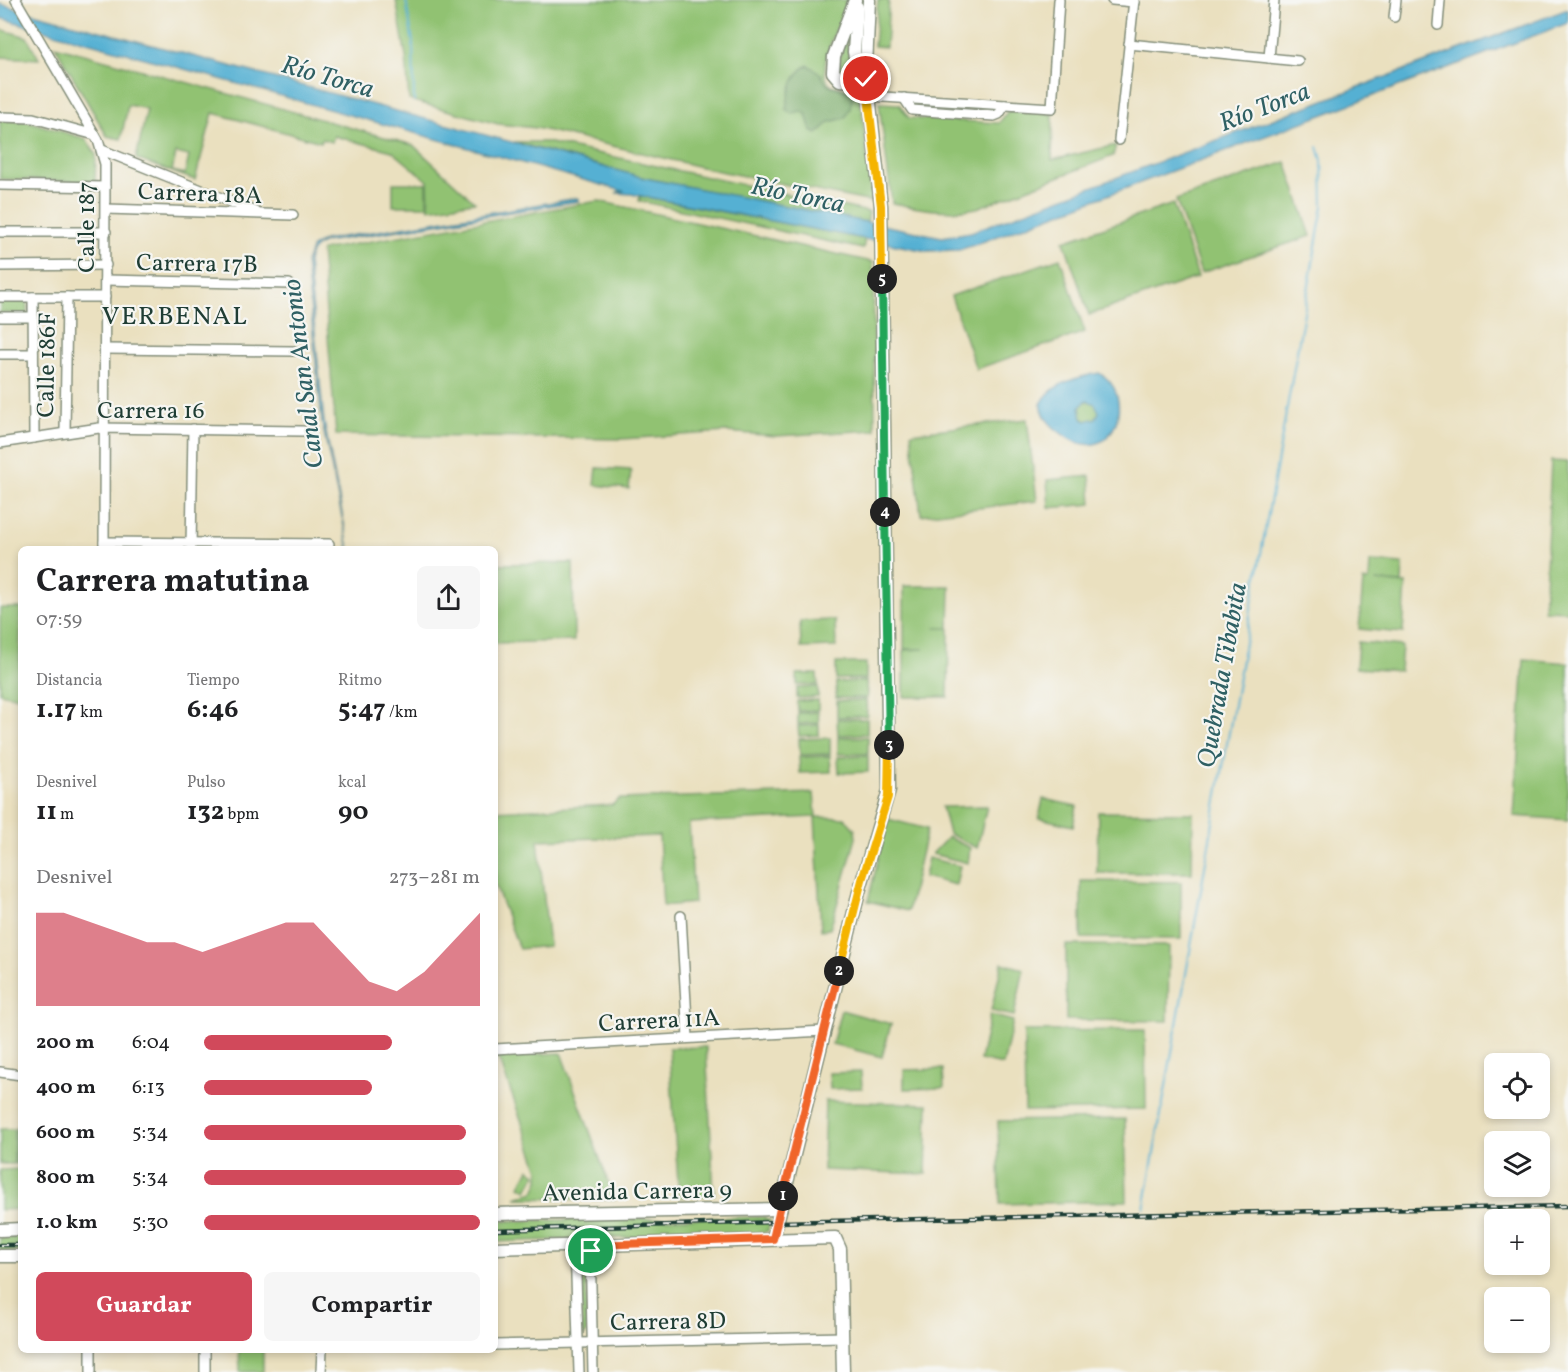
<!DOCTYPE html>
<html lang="es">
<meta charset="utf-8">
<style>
:root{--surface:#fff;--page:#f6f6f6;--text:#202124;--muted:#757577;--accent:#d1495b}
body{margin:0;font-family:Vollkorn,serif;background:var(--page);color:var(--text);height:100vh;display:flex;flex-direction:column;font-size:22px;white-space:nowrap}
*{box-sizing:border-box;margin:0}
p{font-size:20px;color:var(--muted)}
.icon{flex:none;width:33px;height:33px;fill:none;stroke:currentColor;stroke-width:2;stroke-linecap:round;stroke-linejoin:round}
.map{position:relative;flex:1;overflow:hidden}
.panel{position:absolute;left:18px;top:546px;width:480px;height:807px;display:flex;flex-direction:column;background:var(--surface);border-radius:9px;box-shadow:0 3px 9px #0003}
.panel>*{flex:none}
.buttons{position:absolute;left:1484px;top:1053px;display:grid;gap:12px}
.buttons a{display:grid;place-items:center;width:66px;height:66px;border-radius:9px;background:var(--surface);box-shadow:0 3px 9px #0003;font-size:30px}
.pin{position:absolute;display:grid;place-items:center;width:51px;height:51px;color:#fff;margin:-26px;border:3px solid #fff;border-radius:50%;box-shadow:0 2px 6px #0007}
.km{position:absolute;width:30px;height:30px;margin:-15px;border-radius:50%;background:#222;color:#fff;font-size:16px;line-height:30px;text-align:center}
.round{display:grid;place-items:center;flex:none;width:63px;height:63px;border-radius:9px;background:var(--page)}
.headline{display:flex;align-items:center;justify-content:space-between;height:102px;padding:0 18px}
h1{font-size:33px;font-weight:700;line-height:45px}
.figures{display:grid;grid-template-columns:repeat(3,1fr);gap:9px;height:102px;padding:6px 18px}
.figures div{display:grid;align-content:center}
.figures b{font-size:26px;font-weight:700}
.figures small{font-size:16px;font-weight:400}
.figures p{font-size:16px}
.chart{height:168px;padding:12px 18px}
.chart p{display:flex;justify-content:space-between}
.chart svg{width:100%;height:108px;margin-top:6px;fill:var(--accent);opacity:.7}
.button{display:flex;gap:12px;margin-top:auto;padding:12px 18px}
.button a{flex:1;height:69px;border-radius:9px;background:var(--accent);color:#fff;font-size:24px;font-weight:700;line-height:69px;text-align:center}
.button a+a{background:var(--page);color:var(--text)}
ul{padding:0 18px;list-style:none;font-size:20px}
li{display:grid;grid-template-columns:96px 72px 1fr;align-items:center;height:45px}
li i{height:15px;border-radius:8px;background:var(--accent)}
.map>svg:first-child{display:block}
.green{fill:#91c272;stroke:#588053;stroke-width:1.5;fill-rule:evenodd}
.forest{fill:#74a864;stroke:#4a724c;stroke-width:1.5}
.water{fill:#55b0d3;stroke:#3a7684;stroke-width:1.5;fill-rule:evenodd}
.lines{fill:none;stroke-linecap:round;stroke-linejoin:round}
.stream{stroke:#55b0d3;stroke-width:2}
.minor-casing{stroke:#848e7a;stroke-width:12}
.major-casing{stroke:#848e7a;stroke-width:15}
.minor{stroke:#fff;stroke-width:9}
.major{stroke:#fff;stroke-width:12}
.rail-casing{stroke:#1f3d34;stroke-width:4.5}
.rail{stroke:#f6f6f2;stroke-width:2;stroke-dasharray:7;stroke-linecap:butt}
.split-1-casing{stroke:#fff;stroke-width:12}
.split-2-casing{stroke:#fff;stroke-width:12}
.split-3-casing{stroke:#fff;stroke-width:12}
.split-4-casing{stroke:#fff;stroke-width:12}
.split-5-casing{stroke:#fff;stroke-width:12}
.split-6-casing{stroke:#fff;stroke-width:12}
.split-1{stroke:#f0652b;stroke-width:8}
.split-2{stroke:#f0652b;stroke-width:8}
.split-3{stroke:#f5b400;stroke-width:8}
.split-4{stroke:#22a559;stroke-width:8}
.split-5{stroke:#22a559;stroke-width:8}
.split-6{stroke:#f5b400;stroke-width:8}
.labels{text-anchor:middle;stroke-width:4.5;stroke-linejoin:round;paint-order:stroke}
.street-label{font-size:24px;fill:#1f3d34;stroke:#f6f6f2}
.water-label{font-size:26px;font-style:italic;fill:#2f6064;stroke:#f6f6f2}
.neighbourhood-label{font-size:26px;letter-spacing:1.5px;fill:#1f3d34;stroke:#f6f6f2}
</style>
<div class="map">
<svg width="1568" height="1372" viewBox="0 0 1568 1372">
<rect width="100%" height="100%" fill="#f6f6f2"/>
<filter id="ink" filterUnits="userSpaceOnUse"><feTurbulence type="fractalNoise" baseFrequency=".0167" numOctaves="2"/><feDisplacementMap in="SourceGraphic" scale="12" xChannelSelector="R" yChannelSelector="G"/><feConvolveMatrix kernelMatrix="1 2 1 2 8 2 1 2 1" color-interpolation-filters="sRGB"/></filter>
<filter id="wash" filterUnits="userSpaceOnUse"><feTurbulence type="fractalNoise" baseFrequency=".008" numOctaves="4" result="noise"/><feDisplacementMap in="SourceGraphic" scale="24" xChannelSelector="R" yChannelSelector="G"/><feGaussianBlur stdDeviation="1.35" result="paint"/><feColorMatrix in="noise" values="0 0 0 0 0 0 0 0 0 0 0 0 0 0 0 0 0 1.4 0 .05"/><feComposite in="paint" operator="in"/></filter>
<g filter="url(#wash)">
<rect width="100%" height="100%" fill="#eae0bf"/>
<!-- green -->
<g class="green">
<path d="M 396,0 L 849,0 C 841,21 815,65 829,84 C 839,89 850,86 860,93 L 872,202 L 714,170 L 536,128 L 498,124 L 409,100 L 406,57 Z"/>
<polygon points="878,0 889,0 886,47 874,46"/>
<polygon points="0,29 27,37 39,59 0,57"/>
<polygon points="845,40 847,41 851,73 846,78 837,68"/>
<path d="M 55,46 L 413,145 L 475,202 L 429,209 L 428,181 L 392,151 L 334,136 L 332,142 L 322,139 L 321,142 L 213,113 L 195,180 L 136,159 L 147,109 L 128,105 L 121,139 L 107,136 ZM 176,153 L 189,156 L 185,174 L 172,171 Z"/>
<polygon points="873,62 881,62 880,83 885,84 885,92 872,78"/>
<path d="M 879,103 L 899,104 L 909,118 L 999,123 L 1008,111 L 1053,114 L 1052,160 L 1116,145 L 1113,156 L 977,208 C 948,214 920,209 892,203 Z"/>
<polygon points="0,120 27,121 86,139 96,154 95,182 0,179"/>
<polygon points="514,142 546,142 869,212 867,223 645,178"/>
<polygon points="1286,162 1311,236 1201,273 1176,200"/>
<rect x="393" y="183" width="34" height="23"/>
<polygon points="640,196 865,239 863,249 639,201"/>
<polygon points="598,201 873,262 875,430 776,436 726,432 622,439 336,435 321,250"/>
<polygon points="1173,204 1198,277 1089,315 1064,241"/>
<polygon points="1060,258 1085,332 976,369 951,296"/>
<polygon points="0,301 27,301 27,314 0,313"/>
<circle cx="1089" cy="411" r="10"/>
<polygon points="1027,419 1037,501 921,515 911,433"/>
<polygon points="1551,461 1568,462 1568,611 1544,610"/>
<polygon points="597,468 631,470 629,489 595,485"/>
<polygon points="1090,476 1092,504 1049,508 1047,480"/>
<polygon points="1370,562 1403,564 1402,583 1375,581 1406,584 1403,633 1359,629 1363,581 1369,581"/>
<polygon points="573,563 574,641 495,643 495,564"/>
<polygon points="904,586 950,586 949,628 935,628 949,628 948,697 904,697 904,650 924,649 904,649"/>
<polygon points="0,608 21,608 19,697 0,693"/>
<polygon points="835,620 836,647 801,648 800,621"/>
<polygon points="1358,642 1402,646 1400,671 1356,668"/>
<polygon points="1524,659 1568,663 1568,820 1514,816"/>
<rect x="836" y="663" width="30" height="16"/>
<polygon points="797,674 817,674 818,685 797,685"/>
<polygon points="866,681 867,698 836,698 836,682"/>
<polygon points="818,687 818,697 797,698 797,688"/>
<polygon points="818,700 818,710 798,711 797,701"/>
<polygon points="866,700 867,716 837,717 837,701"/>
<polygon points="818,712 819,723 798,724 798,713"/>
<polygon points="837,719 867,719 867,734 838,735"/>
<polygon points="819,725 819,735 799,736 798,726"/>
<rect x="838" y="737" width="30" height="17"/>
<polygon points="830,738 830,754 800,755 799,739"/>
<polygon points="830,756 831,772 800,773 799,757"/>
<polygon points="868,756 868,772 839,773 838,757"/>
<polygon points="814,793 816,817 845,818 855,830 856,838 830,929 821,930 815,817 689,823 694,903 663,906 659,836 538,840 549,946 519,949 495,884 495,811 612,805 619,799"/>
<polygon points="1043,799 1077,806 1073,826 1039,818"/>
<polygon points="987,806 977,848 949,834 942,807"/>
<polygon points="1098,812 1193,813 1192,873 1097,873"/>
<polygon points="888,819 927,829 908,911 868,901"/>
<polygon points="948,837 970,848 968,863 932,854"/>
<polygon points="928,858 960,866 956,885 924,877"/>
<polygon points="1081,881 1181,882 1181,939 1081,938"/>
<polygon points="1066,945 1169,946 1168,1021 1066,1020"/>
<polygon points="1002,963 1024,969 1014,1016 991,1011"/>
<polygon points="841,1010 891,1024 882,1057 832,1044"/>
<polygon points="990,1015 1013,1021 1003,1065 980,1060"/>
<polygon points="1145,1030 1146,1109 1025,1111 1024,1031"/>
<polygon points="706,1047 714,1195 679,1197 669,1048"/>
<polygon points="561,1053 615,1200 516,1198 534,1192 539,1180 539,1170 498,1056"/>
<polygon points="943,1069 944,1088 904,1089 904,1070"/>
<polygon points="861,1072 862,1088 830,1089 829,1073"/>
<polygon points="825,1101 928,1104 926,1174 823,1170"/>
<polygon points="1125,1119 1127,1201 1000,1204 998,1121"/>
<rect x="16" y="1128" width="5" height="36"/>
<rect x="0" y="1129" width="14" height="35"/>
<polygon points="20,1169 21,1209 0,1210 0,1170"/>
<polygon points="529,1169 536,1174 527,1190 520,1186"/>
<polygon points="765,1217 765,1220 770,1220 768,1231 762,1233 495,1242 495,1221"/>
<polygon points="21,1237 21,1251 0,1252 0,1238"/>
<polygon points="583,1258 586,1261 587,1333 584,1336 582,1333 580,1261"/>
<polygon points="239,1350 263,1350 263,1372 240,1372"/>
</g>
<!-- forest -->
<path class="forest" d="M 808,65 L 821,74 L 826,84 L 853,93 L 850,109 L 845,118 L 830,122 L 817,134 L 811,131 L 806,114 L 801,111 L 791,114 L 786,109 C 789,93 792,74 808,65 Z"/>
<!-- water -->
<g class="water">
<polygon points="0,4 645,178 942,237 971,232 1568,9 1568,23 974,245 959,250 927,251 631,194 616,193 623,191 0,18"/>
<path d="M 578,198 L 578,201 L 325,242 C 315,246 310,251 308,262 L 324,422 L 349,549 L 322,423 L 306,262 L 312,247 L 324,240 Z"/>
<path d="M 1099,373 C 1137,392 1116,470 1065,436 C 1052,427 1044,420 1041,404 C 1051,383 1078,377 1099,373 ZM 1087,400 L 1095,404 L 1099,412 L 1096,418 L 1086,421 L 1082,419 L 1080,407 Z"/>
</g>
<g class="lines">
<!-- stream -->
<g class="stream">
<polyline points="406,0 413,43 414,101"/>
<polyline points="1144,1209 1323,206 1322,160 1318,147"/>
</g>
</g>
</g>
<g filter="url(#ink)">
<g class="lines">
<!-- minor casing -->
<g class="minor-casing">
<g id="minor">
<polyline points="16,0 98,140 105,164 104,549"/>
<polyline points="1112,0 1134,2"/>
<polyline points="1394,17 1396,0"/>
<polyline points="1438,25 1440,0"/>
<polyline points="1129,44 1298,61"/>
<polyline points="1269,58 1274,0"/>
<polyline points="868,96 1052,108 1059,0"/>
<polyline points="904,98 912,110 994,116 999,114 1005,105"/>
<polyline points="0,117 33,118 95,135"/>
<polyline points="1119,140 1134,0"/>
<polyline points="102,150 256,212"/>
<polyline points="0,185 105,187"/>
<polyline points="106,209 293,215"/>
<polyline points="0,232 106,232"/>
<polyline points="0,266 106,265"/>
<polyline points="105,280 289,284"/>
<polyline points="0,297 105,297"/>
<polyline points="33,297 34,438"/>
<polyline points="0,317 33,317"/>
<polyline points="105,349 294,351"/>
<polyline points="0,354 33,354"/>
<polyline points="65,432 67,297"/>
<polyline points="0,443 99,428 303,431"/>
<polyline points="104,542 329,544"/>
<polyline points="191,547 193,429"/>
<polyline points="681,916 688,1038"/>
<polyline points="495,1049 824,1031"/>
<polyline points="0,1072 21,1075"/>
<polyline points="590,1244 593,1372"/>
<polyline points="575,1245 579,1372"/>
<polyline points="495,1345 842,1337"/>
<polyline points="91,1372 91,1350"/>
<polyline points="205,1372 205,1350"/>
<polyline points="321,1372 322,1350"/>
</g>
</g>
<!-- major casing -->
<g class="major-casing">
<g id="major">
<path d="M 855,0 L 834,56 L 833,72 L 840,80 C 855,82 859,73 864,61"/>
<polyline points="857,7 854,52 859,76"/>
<polyline points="495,1214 780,1209"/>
<polyline points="0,1230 21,1229"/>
<polyline points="773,1239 859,892 889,790 881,206 866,67 869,0"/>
<polyline points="495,1248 835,1238 840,1249 843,1372"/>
<polyline points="0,1256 21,1256"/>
</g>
</g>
<!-- minor -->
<use href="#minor" class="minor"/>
<!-- major -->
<use href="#major" class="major"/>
<!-- rail casing -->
<g class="rail-casing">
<g id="rail">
<polyline points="495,1230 777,1222 1568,1206"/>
<polyline points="0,1245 21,1245"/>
</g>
</g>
<!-- rail -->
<use href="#rail" class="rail"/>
</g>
</g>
<g class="lines" filter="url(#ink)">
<!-- split-1 casing -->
<g class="split-1-casing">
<polyline id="split-1" points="591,1251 591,1245 773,1239 783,1196"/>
</g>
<!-- split-2 casing -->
<g class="split-2-casing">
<polyline id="split-2" points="783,1196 839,971"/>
</g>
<!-- split-3 casing -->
<g class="split-3-casing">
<polyline id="split-3" points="839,971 862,880 888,797 889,745"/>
</g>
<!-- split-4 casing -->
<g class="split-4-casing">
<polyline id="split-4" points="885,512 889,745"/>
</g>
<!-- split-5 casing -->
<g class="split-5-casing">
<polyline id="split-5" points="882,279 885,512"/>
</g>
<!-- split-6 casing -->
<g class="split-6-casing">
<polyline id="split-6" points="866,79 881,206 882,279"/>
</g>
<!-- split-1 -->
<use href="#split-1" class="split-1"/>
<!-- split-2 -->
<use href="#split-2" class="split-2"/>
<!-- split-3 -->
<use href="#split-3" class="split-3"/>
<!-- split-4 -->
<use href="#split-4" class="split-4"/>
<!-- split-5 -->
<use href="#split-5" class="split-5"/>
<!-- split-6 -->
<use href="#split-6" class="split-6"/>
</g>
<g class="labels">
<!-- street labels -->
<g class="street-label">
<text transform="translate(200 193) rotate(2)" y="8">Carrera 18A</text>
<text transform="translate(86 227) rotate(-90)" y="8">Calle 187</text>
<text transform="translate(197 263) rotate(1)" y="8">Carrera 17B</text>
<text transform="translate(46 365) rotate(-89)" y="8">Calle 186F</text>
<text x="151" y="418">Carrera 16</text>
<text transform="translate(659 1020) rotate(-3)" y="8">Carrera 11A</text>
<text transform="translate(637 1191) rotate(-1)" y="8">Avenida Carrera 9</text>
<text transform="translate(668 1321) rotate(-1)" y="8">Carrera 8D</text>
</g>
<!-- water labels -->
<g class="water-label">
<text transform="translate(328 76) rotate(16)" y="9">Río Torca</text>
<text transform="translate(1264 106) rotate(-21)" y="9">Río Torca</text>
<text transform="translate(798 194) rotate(12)" y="9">Río Torca</text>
<text transform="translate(302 374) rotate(-97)" y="9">Canal San Antonio</text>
<text transform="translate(1221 675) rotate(-80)" y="9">Quebrada Tibabita</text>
</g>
<!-- neighbourhood labels -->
<g class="neighbourhood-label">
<text x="175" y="324">VERBENAL</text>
</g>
</g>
</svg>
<div class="buttons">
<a><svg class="icon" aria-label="locate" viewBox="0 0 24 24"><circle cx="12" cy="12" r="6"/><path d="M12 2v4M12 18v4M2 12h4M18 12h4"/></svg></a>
<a><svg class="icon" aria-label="layers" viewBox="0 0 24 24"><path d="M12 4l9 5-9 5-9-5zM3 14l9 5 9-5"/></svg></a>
<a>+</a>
<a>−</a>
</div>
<div class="pin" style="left:591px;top:1251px;background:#1e9e55"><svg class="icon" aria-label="arrive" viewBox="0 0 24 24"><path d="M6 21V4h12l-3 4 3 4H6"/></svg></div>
<div class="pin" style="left:866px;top:79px;background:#d93025"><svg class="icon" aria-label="check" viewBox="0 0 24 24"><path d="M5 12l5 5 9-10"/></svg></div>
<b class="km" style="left:783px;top:1196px">1</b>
<b class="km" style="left:839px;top:971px">2</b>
<b class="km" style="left:889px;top:745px">3</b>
<b class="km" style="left:885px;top:512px">4</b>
<b class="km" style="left:882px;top:279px">5</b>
<section class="panel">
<div class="headline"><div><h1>Carrera matutina</h1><p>07:59</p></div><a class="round"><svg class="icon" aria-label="share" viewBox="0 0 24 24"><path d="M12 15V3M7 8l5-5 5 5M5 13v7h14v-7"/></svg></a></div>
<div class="figures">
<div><p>Distancia</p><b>1.17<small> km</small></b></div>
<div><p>Tiempo</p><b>6:46</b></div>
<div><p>Ritmo</p><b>5:47<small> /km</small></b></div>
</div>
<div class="figures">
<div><p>Desnivel</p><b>11<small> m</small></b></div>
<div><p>Pulso</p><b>132<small> bpm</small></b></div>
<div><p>kcal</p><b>90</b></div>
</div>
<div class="chart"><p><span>Desnivel</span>273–281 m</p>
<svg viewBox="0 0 160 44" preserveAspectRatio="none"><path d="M0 44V6L10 6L20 10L30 14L40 18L50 18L60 22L70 18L80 14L90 10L100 10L110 22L120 34L130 38L140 30L150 18L160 6V44z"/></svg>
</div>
<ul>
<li><b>200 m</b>6:04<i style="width:68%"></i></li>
<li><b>400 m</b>6:13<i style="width:61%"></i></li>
<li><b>600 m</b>5:34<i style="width:95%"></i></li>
<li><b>800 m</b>5:34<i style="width:95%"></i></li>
<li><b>1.0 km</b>5:30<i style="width:100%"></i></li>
</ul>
<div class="button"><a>Guardar</a><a>Compartir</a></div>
</section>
</div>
